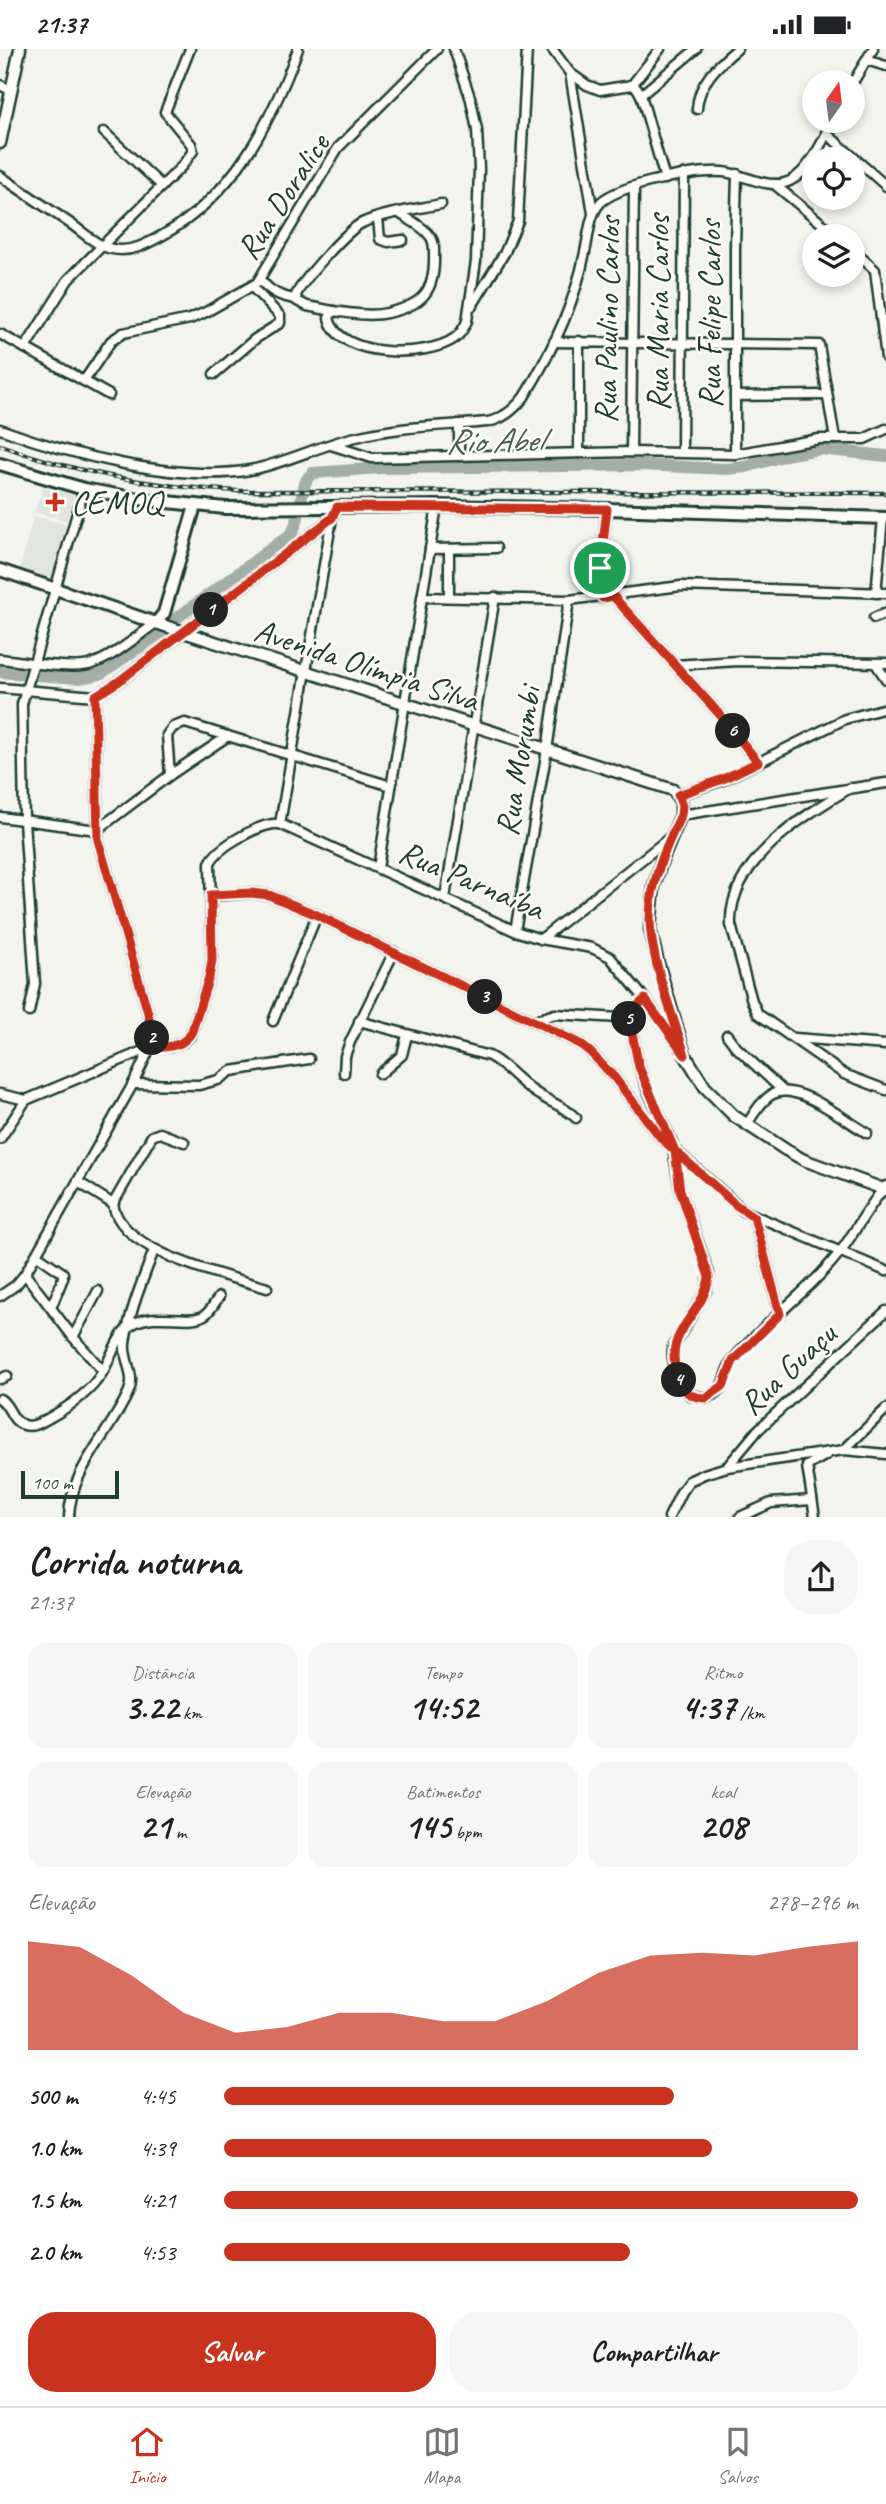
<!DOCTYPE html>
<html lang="pt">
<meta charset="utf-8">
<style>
:root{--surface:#fff;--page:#f6f6f6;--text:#202124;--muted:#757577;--line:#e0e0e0;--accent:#c8321e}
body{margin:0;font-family:Caveat,sans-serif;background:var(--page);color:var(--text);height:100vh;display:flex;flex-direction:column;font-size:26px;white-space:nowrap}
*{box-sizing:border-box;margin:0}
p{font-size:23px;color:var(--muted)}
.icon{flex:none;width:38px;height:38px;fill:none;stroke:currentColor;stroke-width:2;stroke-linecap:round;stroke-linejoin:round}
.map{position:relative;height:1468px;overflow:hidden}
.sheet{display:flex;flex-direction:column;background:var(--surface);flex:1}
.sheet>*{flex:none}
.needle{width:46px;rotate:14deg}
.controls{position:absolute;left:802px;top:21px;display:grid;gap:14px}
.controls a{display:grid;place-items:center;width:63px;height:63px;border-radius:50%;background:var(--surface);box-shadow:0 4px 10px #0003;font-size:35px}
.scale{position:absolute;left:21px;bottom:18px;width:98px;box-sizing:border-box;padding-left:7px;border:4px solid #1f3d34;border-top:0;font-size:19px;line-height:24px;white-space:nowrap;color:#1f3d34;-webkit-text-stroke:5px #fdfcf7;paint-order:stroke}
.pin{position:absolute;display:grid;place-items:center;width:60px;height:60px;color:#fff;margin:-30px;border:4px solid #fff;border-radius:50%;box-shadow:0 2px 7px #0007}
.km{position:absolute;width:35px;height:35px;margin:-18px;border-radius:50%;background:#222;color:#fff;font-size:19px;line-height:35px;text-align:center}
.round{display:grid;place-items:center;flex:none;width:74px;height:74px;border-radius:28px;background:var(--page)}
.summary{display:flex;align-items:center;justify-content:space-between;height:119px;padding:0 28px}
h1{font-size:38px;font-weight:700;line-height:52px}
.metrics{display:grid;grid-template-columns:repeat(3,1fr);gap:10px;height:119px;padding:7px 28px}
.metrics div{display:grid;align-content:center;border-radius:18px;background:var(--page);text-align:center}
.metrics b{font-size:35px;font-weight:700}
.metrics small{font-size:19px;font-weight:400}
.metrics p{font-size:19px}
.chart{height:196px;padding:14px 28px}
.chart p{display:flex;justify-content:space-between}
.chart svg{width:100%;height:126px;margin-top:7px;fill:var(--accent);opacity:.7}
.cta{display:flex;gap:14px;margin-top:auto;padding:14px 28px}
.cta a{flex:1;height:80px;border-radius:28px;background:var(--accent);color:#fff;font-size:28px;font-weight:700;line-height:80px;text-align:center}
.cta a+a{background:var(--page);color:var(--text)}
ul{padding:0 28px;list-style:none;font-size:23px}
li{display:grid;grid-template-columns:112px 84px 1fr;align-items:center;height:52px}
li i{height:18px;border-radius:9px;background:var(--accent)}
.status{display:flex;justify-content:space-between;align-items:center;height:49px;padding:0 35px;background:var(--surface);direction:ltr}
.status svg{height:19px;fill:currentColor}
.menu{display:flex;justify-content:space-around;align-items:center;height:98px;border-top:2px solid var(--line);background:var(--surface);font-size:19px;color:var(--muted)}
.menu a{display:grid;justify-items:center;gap:4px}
.menu .active{color:var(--accent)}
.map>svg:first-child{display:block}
.built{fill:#e2e5df}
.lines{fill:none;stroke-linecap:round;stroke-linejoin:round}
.river{stroke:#a3aea7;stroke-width:12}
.minor-casing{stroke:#1f3d34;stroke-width:13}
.tertiary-casing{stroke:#1f3d34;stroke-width:15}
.secondary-casing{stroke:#1f3d34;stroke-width:16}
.minor{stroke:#fdfcf7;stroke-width:8}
.tertiary{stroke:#fdfcf7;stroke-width:10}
.secondary{stroke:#fdfcf7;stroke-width:10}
.rail-casing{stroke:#1f3d34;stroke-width:4.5}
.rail{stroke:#fdfcf7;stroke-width:2;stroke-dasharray:5;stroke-linecap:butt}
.route-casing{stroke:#fff;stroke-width:14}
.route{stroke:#c8321e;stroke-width:9}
.poi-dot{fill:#c8321e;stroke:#fdfcf7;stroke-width:2.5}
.labels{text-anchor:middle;stroke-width:5;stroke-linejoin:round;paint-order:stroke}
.street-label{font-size:33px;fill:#1f3d34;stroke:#fdfcf7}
.poi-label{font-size:33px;fill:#1f3d34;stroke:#fdfcf7;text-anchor:start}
.water-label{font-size:35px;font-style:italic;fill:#475f56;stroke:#fdfcf7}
</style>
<div class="status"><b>21:37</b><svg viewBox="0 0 49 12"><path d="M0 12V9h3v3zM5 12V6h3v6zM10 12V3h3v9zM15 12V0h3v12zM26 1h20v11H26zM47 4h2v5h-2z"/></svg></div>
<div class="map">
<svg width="886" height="1468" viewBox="0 0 886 1468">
<rect width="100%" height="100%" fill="#f4f4ef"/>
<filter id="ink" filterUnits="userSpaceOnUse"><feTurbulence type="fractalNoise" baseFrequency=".0143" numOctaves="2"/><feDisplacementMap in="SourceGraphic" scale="14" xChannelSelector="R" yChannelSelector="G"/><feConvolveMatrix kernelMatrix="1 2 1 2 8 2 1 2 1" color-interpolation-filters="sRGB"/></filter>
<g filter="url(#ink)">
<!-- built -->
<g class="built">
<polygon points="44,435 75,443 67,472 34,463"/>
<polygon points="33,467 66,475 51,532 19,524"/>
</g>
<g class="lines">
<!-- river -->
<g class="river">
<path d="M 174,571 L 291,485 C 304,466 298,433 313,424 L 381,419 L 642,416 L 726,420 L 746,418 L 790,405 L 820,400 L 886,407"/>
<polyline points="0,623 24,625"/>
<polyline points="36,626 79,629 100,625 162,583"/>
</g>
<!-- minor casing -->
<g class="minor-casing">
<g id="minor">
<polyline points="552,0 570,24 593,164"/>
<polyline points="866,11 886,17"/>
<polyline points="570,24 587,36 600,41 632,36"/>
<polyline points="852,35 873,0"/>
<polyline points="0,36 11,41"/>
<polyline points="632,36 637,39 641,46 665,130"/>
<polyline points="632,36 660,0"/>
<polyline points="641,46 696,0"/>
<path d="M 697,60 C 698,34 718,16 737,0"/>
<polyline points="104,83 162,137"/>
<polyline points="826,84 886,137"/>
<path d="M 0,127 C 24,143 47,159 71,175 C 84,184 97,197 112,200 C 131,204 147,195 163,186 C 234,146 270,75 298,0"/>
<polyline points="774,135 837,187"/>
<path d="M 399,164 C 409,171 423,177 430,187 C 435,193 434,201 434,208 C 435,243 421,257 387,264 C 370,268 350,264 333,262 L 329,269 C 338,310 428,309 455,289 C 461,285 464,279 467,272 L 476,212 L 479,120 L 477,81 L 471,51 L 454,0"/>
<polyline points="378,169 380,190 388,193 403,191"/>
<polyline points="852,200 875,221 886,309"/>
<path d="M 260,231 C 271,243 280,248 296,250"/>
<polyline points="472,257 505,203 518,172 527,0"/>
<path d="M 333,262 L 307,257 L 297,252 L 296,246 C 303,231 347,181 362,174 C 384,164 417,160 441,155"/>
<polyline points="0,285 109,346"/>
<polyline points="579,292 579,404"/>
<polyline points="554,293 819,296 835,390"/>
<polyline points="25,299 68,231 182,117 193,102 191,95 165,63 190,0"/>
<polyline points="214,325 255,290 280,274 280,267 252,238"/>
<polyline points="84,332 111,292 123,284 190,270 206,263 257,234 338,99 437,0"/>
<polyline points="735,347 826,346"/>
<path d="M 0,380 C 68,405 178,434 250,421 C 286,414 320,396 356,388 C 399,377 444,377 488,373 C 503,370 514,361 524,348 C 552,303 575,255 585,203 C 589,187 589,165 601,153 C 621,135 697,121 723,123 C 745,125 769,142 790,132 C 810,122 823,91 833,72"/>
<polyline points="331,396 372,409 631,403 735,405 819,390 864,390 886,380"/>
<polyline points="631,403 634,139"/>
<polyline points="682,403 684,125"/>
<polyline points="735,405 735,198 737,125"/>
<polyline points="459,407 459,375"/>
<polyline points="430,500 496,499"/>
<polyline points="876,544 883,469"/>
<polyline points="613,547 721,667 758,713"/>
<polyline points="422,548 569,551 681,537 886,544"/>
<polyline points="449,548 449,500"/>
<polyline points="602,549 600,519 607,460"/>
<polyline points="874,569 886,564"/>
<path d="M 0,610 C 22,612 73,622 92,615 C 115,607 136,588 156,574"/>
<polyline points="876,615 886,630"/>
<polyline points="675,616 738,612 886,614"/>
<polyline points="0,639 95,647 118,633 332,469"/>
<polyline points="170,726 167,686 173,678 185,674 391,737"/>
<path d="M 850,739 C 804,767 728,812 731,876 L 752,952 L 758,965 L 844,1025 L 886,1041"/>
<polyline points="678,746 723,731 845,670 886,659"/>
<polyline points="681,766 886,734"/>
<polyline points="0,768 97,781 170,726 228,687"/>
<polyline points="280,775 332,469 337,458"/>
<polyline points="378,819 437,457"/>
<polyline points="211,847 251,844 269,846 317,866 580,995 590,1003 614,1028 661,1089 744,1162 886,1222"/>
<polyline points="445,849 495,548"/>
<polyline points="515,882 547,701 569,551"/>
<polyline points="541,890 673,786"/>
<polyline points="29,963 35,935 24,772 22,655 84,440"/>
<path d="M 628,965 L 639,1018 L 649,1044 L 672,1093 L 680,1141 L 709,1225 L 706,1242 L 673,1298 C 671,1314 678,1334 690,1346 L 706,1349 C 729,1341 721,1326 733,1311 C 765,1272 808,1244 840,1203 C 856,1182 868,1157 886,1137"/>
<polyline points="273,972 317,866"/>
<path d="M 359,972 L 489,1007 C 506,1016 517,1031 533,1042 C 548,1053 563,1056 576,1069"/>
<polyline points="533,972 555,965 619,969 628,965 645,950"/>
<polyline points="727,986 736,998 783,1042"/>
<polyline points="795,989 886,996"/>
<polyline points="344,1024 345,1007 350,993 394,903"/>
<polyline points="380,1025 402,1006 407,986"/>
<polyline points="133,1035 199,1036 218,1031 231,1022 309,1010"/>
<path d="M 0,1045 L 26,1051 L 150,999 L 173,997 L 183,993 L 190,987 L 194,976 L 209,928 L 212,912 L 210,814 C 218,797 262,773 280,775 L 515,882 L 541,890 L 592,899 L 610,908 L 645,950 L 681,1000"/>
<path d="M 747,1075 C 754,1065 760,1053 771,1046 C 796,1030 845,1072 867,1084"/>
<polyline points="0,1090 26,1051"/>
<path d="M 78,1133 L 113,1155 C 121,1205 226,1226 267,1239"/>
<polyline points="113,1155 152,1087 160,1084 184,1093"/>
<polyline points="754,1168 780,1265"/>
<polyline points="37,1206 63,1224 63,1229 51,1259"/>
<polyline points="25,1225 73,1288 103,1322"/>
<polyline points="0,1247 16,1236 25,1225 133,1035 150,999 152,984 148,964 98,791 95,647"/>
<polyline points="73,1288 98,1242"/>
<polyline points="0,1330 7,1327"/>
<path d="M 0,1350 C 11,1357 10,1372 24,1376 C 33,1379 42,1373 49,1369 C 69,1358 90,1343 102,1324 C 112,1308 117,1285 133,1275 C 156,1261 191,1277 206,1265 C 211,1261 215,1253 219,1248"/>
<polyline points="844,1401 886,1360"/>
<polyline points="727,1418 758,1381 886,1262"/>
<path d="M 69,1468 C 70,1420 111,1384 129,1342 C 136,1326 123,1311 125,1294 C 129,1263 143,1231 154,1201"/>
<polyline points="669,1468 681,1443 689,1432 704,1425 727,1418 844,1401 886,1405"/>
<polyline points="740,1468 771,1454 812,1451"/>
<polyline points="815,1468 807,1417 826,1406"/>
</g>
</g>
<!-- tertiary casing -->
<g class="tertiary-casing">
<g id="tertiary">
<polyline points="0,94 20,0"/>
<polyline points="156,574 673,741 681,753 681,766 661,814 654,837 650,880 658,914 685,1006 705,1038 734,1067 786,1101 804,1111 886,1141"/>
</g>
</g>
<!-- secondary casing -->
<g class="secondary-casing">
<g id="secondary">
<polyline points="0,415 84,440 139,450 225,459 437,457 607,460 886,469"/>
<polyline points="0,521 156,574 164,564 195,457"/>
</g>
</g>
<!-- minor -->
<use href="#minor" class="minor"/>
<!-- tertiary -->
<use href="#tertiary" class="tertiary"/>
<!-- secondary -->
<use href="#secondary" class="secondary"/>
<!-- rail casing -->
<g class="rail-casing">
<path id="rail" d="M 0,396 C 77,425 156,438 238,442 L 886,444"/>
</g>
<!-- rail -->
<use href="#rail" class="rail"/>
</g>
</g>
<g class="lines" filter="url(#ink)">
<!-- route casing -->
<g class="route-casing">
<path id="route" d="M 600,519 L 607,460 L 337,458 L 332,469 L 118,633 L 95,647 L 98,791 L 148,964 L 152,984 L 150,999 C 166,998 184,999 192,982 L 209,928 L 212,912 L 211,846 L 251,844 L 269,846 L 317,866 L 580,995 L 590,1003 L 614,1028 L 661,1089 L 675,1102 L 680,1141 L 709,1228 C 703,1270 658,1282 680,1333 C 684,1344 694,1349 706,1349 L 723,1337 L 733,1312 L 780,1265 L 754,1168 L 736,1156 L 675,1102 L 639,1018 L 628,965 L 645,950 L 685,1006 C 673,967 650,909 650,869 C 650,834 666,797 681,766 L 682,757 L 678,746 L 723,730 L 758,713 L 721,667 L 613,547 L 603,549 L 600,519"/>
</g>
<!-- route -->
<use href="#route" class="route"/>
</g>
<!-- markers -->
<path class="poi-dot" d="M51.5 442.5h7v7h7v7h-7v7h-7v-7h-7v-7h7z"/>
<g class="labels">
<!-- street labels -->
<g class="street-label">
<text transform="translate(282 147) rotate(-57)" y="12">Rua Doralice</text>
<text transform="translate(657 264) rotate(-90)" y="12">Rua Maria Carlos</text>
<text transform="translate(709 265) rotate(-90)" y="12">Rua Felipe Carlos</text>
<text transform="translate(606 271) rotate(-89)" y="12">Rua Paulino Carlos</text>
<text transform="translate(367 615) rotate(18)" y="12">Avenida Olímpia Silva</text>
<text transform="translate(517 712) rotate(-81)" y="12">Rua Morumbi</text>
<text transform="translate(472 830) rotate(23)" y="12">Rua Parnaíba</text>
<text transform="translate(787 1319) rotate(-43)" y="12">Rua Guaçu</text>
</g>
<!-- poi labels -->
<g class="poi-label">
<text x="71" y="465">CEMOQ</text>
</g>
<!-- water labels -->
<g class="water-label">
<text transform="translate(494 391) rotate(-1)" y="12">Rio Abel</text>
</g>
</g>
</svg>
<div class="controls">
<a><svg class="needle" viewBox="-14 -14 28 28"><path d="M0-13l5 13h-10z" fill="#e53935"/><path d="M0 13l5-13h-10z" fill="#757577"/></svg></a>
<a><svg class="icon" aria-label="locate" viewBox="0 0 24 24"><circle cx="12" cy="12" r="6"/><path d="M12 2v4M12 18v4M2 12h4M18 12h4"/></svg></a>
<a><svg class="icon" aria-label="layers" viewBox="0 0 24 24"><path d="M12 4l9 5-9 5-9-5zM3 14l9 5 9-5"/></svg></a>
</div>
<div class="scale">100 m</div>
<div class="pin" style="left:600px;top:519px;background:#1e9e55"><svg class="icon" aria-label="arrive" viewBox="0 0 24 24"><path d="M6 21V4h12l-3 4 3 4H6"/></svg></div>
<b class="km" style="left:211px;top:561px">1</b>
<b class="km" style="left:152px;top:989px">2</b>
<b class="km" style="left:485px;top:948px">3</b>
<b class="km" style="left:679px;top:1331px">4</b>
<b class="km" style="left:629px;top:970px">5</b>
<b class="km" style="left:733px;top:682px">6</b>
</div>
<section class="sheet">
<div class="summary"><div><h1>Corrida noturna</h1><p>21:37</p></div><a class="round"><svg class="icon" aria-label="share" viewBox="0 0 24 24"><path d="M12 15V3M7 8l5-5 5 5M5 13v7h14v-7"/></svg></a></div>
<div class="metrics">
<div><p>Distância</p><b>3.22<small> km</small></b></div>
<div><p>Tempo</p><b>14:52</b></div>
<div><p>Ritmo</p><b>4:37<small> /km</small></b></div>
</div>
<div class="metrics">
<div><p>Elevação</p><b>21<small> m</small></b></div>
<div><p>Batimentos</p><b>145<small> bpm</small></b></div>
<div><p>kcal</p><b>208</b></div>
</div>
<div class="chart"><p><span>Elevação</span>278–296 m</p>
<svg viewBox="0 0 160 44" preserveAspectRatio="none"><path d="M0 44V6L10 8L20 18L30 31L40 38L50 36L60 31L70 31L80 34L90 34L100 27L110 17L120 11L130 10L140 11L150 8L160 6V44z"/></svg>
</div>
<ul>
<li><b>500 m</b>4:45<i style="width:71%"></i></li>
<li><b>1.0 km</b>4:39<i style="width:77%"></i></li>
<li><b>1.5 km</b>4:21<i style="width:100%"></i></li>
<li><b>2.0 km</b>4:53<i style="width:64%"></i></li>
</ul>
<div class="cta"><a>Salvar</a><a>Compartilhar</a></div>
</section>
<nav class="menu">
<a class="active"><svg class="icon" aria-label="home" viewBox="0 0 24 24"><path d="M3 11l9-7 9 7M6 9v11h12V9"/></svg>Início</a>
<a><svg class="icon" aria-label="map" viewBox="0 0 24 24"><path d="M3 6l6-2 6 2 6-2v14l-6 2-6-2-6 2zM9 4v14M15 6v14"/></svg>Mapa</a>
<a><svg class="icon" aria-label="saved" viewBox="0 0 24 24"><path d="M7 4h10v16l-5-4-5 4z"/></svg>Salvos</a>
</nav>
